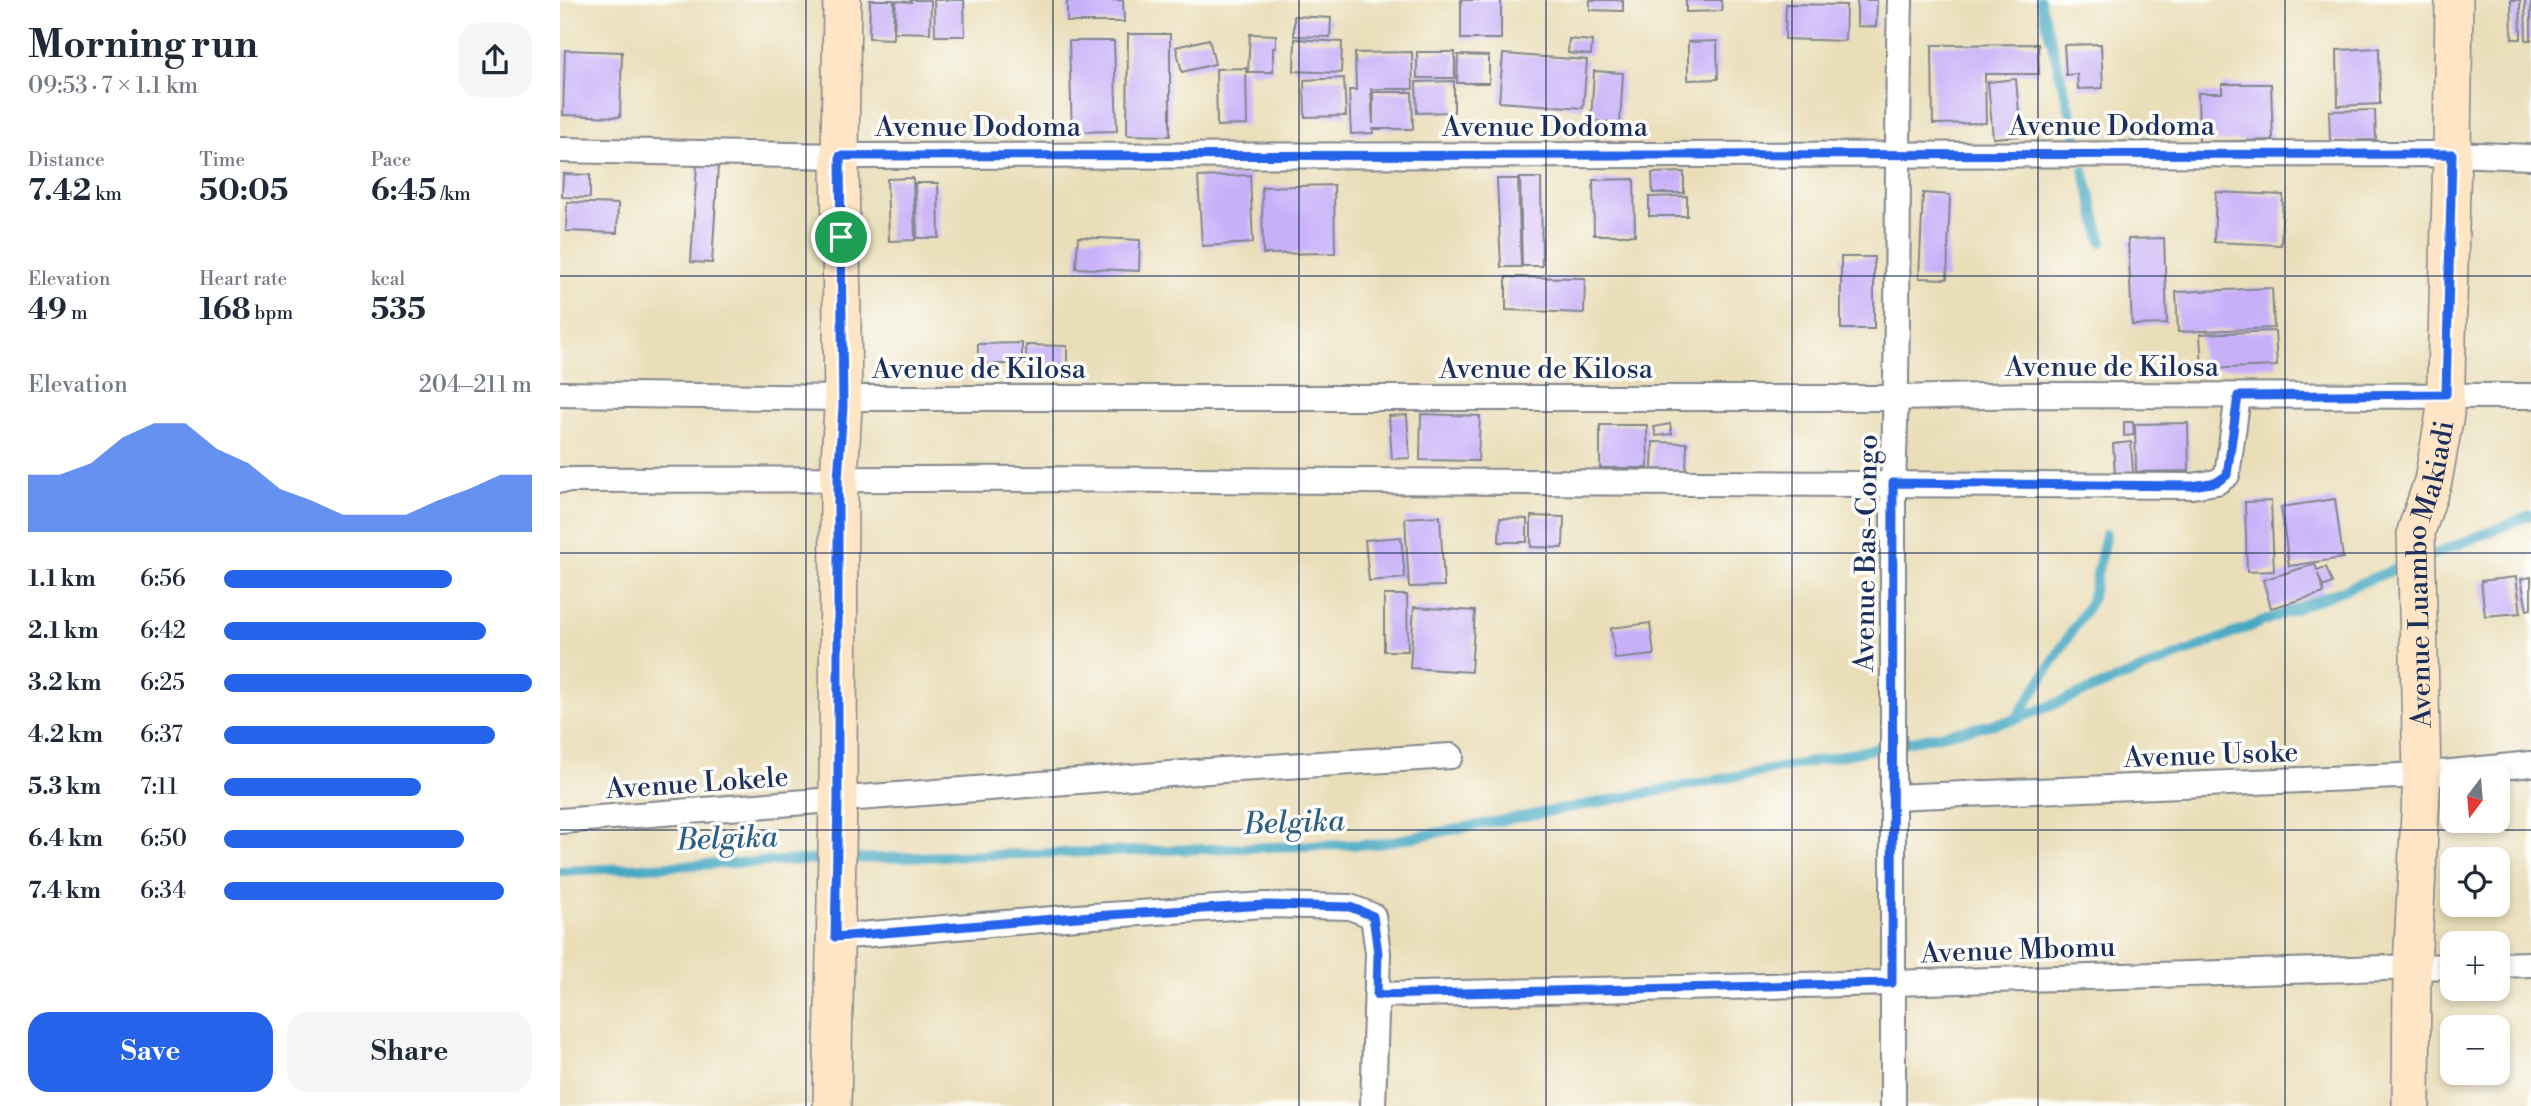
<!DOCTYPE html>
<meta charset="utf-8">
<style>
:root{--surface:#fff;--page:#f6f6f7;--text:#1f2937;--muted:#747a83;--accent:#2563eb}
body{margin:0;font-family:"Libre Bodoni",serif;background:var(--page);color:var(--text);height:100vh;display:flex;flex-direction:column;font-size:26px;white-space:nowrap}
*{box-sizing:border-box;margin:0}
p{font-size:23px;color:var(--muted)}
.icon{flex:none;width:38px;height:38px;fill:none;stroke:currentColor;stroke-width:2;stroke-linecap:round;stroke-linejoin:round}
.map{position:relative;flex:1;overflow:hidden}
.panel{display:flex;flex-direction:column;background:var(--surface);width:560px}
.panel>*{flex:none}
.needle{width:46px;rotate:196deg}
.tools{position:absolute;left:1880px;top:763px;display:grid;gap:14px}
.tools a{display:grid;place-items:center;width:70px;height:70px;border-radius:14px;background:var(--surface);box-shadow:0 4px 10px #0003;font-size:35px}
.pin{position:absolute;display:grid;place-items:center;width:60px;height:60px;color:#fff;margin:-30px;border:4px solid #fff;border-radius:50%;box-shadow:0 2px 7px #0007}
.round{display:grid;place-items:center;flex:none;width:74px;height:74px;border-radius:21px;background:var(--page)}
.overview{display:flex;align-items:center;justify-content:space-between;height:119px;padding:0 28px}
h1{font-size:38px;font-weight:700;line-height:52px}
.metrics{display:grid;grid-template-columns:repeat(3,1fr);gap:10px;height:119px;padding:7px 28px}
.metrics div{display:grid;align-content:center}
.metrics b{font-size:30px;font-weight:700}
.metrics small{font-size:19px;font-weight:400}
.metrics p{font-size:19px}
.chart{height:196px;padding:14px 28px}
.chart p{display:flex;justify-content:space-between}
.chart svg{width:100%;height:126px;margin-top:7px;fill:var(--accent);opacity:.7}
.primary-button{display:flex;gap:14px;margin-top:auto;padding:14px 28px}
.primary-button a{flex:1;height:80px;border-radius:21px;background:var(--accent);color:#fff;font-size:28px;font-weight:700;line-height:80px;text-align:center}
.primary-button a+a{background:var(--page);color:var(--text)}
ul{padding:0 28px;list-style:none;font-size:23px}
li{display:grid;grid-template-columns:112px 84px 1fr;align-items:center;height:52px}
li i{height:18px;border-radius:9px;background:var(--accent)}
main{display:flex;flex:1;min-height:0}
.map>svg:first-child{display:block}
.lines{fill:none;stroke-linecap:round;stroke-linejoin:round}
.stream{stroke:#42a7c2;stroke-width:10}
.building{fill:#c8b0f9}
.street-casing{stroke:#82868c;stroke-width:28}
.secondary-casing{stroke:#82868c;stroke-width:40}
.street{stroke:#fff;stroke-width:24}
.secondary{stroke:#fde5c5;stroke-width:37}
.route-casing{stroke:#fff;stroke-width:14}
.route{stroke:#2563eb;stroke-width:9}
.grid{fill:none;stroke:#1b2f5e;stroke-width:2;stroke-opacity:0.55}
.labels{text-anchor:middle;stroke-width:7;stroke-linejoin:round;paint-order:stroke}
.street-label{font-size:28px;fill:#1b2f5e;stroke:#fdfcf7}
.water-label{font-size:30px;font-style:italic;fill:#2b5f86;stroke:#fdfcf7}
</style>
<main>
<section class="panel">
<div class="overview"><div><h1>Morning run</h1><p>09:53 · 7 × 1.1 km</p></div><a class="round"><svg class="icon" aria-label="share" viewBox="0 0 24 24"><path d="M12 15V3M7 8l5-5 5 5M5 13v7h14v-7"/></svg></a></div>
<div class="metrics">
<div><p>Distance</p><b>7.42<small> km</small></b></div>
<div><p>Time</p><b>50:05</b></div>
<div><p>Pace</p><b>6:45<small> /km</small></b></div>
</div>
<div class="metrics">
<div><p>Elevation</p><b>49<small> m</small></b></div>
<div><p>Heart rate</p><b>168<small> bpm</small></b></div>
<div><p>kcal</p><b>535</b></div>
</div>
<div class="chart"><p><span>Elevation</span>204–211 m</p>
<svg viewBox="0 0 160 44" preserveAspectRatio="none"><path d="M0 44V24L10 24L20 20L30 11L40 6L50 6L60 15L70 20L80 29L90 33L100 38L110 38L120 38L130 33L140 29L150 24L160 24V44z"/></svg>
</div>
<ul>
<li><b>1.1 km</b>6:56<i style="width:74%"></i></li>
<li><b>2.1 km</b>6:42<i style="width:85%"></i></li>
<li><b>3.2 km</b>6:25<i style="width:100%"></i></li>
<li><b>4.2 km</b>6:37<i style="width:88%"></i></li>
<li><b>5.3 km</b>7:11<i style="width:64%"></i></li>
<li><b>6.4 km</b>6:50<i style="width:78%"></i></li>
<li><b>7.4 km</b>6:34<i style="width:91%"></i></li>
</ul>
<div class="primary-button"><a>Save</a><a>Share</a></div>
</section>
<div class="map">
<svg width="1971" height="1106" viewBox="0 0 1971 1106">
<rect width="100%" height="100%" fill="#fdfcf7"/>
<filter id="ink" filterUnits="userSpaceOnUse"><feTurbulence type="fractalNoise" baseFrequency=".0143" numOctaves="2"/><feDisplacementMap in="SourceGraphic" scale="14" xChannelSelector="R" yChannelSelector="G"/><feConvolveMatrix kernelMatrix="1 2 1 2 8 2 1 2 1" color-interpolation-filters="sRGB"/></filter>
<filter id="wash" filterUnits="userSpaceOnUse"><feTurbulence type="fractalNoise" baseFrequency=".00686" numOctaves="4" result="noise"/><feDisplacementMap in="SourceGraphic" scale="28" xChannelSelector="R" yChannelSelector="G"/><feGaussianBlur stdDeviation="1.57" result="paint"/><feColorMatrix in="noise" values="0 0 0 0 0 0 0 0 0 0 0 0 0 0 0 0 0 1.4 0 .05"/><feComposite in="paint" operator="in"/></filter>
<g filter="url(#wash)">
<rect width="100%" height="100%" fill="#eadeb9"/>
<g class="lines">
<!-- stream -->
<g class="stream">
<polyline points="1480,0 1517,137"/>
<polyline points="1524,170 1542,242"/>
<polyline points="1865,558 1971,515"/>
<polyline points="1457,718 1531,601 1546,534"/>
<polyline points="284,859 817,844 1246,763 1457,719 1851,563"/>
<polyline points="0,871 269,859"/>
</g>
</g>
<g id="blocks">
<!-- building -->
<g class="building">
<polygon points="310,0 334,0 333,39 309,38"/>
<polygon points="351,0 371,0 370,33 334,32 336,1 351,2"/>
<polygon points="374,0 404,0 405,36 375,36"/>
<polygon points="563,0 564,22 507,22 507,1"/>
<rect x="901" y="0" width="40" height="39"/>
<polygon points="1030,0 1063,0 1063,11 1030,10"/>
<polygon points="1126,0 1161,0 1162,11 1126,12"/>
<polygon points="1297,0 1317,0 1316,27 1297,26"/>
<polygon points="1951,0 1960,0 1961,39 1952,39"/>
<polygon points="1965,0 1971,0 1971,40 1966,40"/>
<polygon points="1226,4 1286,5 1285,41 1225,39"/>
<polygon points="734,16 771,18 770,37 734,36"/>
<polygon points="568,34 610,34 610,136 567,135"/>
<polygon points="690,34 716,35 716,48 713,48 713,72 688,72"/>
<polygon points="649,39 655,64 622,72 616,47"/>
<polygon points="735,39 782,42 781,73 734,71"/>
<polygon points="1009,39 1032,41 1031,55 1008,53"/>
<polygon points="509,41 554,41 557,131 512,132"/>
<polygon points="1157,41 1158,79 1128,80 1128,42"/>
<polygon points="1478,44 1479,74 1425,74 1426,123 1373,124 1372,45"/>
<polygon points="1541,44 1543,88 1518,89 1517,74 1506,75 1504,45"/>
<polygon points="1819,48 1820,104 1778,106 1777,50"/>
<polygon points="5,50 62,52 60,117 3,115"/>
<polygon points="852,52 853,89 811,89 813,124 813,92 852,92 853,129 813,129 813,133 791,134 789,90 796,90 795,53"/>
<rect x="857" y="52" width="38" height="26"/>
<polygon points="943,54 1027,60 1023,108 939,102"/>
<polygon points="898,55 929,56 929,83 897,83"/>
<polygon points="686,68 687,125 657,126 656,69"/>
<polygon points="1034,71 1063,73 1060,123 1031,121"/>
<polygon points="784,78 786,116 745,117 744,80"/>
<polygon points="1456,79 1461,136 1433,138 1428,82"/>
<polygon points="894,81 894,112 857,113 856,82"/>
<polygon points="1662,84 1711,84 1713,140 1639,142 1638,93 1662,93"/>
<polygon points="1815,110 1816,140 1770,141 1769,111"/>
<polygon points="137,165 158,166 152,263 131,262"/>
<polygon points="1124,172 1124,193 1093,193 1092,173"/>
<polygon points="3,174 30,175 30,198 2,197"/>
<polygon points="690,175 693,243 642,246 638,177"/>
<polygon points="353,178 355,240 329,241 327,179"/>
<polygon points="960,178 981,178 982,266 962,266"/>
<polygon points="937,179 958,179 961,267 941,267"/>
<polygon points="1074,179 1075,235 1034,235 1033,180"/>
<polygon points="355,183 378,183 379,238 357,238"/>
<polygon points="774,185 775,253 703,254 702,187"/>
<polygon points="1656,192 1723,195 1721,245 1654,242"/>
<polygon points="1363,193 1390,195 1387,279 1359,278"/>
<polygon points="1127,196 1127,216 1089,216 1089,197"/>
<polygon points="7,202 58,204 57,233 6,231"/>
<polygon points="518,237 580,240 579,271 516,268"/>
<polygon points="1604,238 1607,324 1572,325 1568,239"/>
<rect x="1281" y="257" width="33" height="72"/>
<polygon points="946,277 1025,278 1024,313 946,310"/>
<polygon points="1712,288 1714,328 1618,332 1616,292"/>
<polygon points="1715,331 1717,366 1642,369 1640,334"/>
<polygon points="462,343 462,364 418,364 418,344"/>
<polygon points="466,345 507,346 507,366 466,366"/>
<polygon points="861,414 920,416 918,461 860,460"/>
<polygon points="847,415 850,458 832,459 829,416"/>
<polygon points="1564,422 1573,422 1574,435 1564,436"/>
<polygon points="1628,423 1629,471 1576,472 1575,424"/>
<polygon points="1110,424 1112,434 1096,436 1094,427"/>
<polygon points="1040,425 1087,425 1088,468 1040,468"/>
<polygon points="1093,442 1127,443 1126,470 1092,469"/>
<polygon points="1571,442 1573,473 1555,474 1553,444"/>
<polygon points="1775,499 1783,558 1729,566 1721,507"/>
<polygon points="1711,501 1714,571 1687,572 1685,502"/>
<polygon points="880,516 884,586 849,587 845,518"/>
<polygon points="971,516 1004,517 1003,548 971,547"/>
<polygon points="940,518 967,519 967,542 939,542"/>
<polygon points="841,537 845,578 809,581 805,540"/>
<polygon points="1755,564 1757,570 1766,567 1772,583 1763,587 1758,574 1764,593 1711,608 1703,580"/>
<polygon points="1956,577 1961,613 1925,616 1921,581"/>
<polygon points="1971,577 1971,609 1967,610 1961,579"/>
<polygon points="824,595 847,595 848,651 824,651"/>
<polygon points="854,607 915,611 911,672 850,668"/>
<polygon points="1090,623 1094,655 1055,659 1051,628"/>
</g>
</g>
</g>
<g filter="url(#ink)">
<use href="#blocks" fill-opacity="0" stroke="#82868c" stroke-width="2"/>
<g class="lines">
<!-- street casing -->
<g class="street-casing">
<g id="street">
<polyline points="0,150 280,156 1892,154 1971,157"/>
<polyline points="0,394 282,398 1336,398 1470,395 1971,396"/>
<path d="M 0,480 C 544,477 1088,480 1632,486 L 1657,482 L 1667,475 L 1678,396"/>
<polyline points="1332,797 1862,775 1971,764"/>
<polyline points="0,821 662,770 891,756"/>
<polyline points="275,937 517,917 705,905 790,907 813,916 818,953 813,1106"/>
<polyline points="1937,965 1971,964"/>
<polyline points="817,995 1332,983 1892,966"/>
<path d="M 1333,1106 L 1333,483 C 1340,322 1336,161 1340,0"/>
</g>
</g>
<!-- secondary casing -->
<g class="secondary-casing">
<g id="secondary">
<polyline points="272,1106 278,801 279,479 283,407 280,156 282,0"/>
<path id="s1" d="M 1851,1106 L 1852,967 L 1862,775 L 1856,532 L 1873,481 L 1885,414 L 1892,154 L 1894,0"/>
</g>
</g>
<!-- street -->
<use href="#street" class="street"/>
<!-- secondary -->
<use href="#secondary" class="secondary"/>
</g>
</g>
<g class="lines" filter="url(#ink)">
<!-- route casing -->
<g class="route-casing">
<polygon id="route" points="1892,154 1886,394 1678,396 1667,475 1657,482 1632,486 1333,483 1332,983 817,995 818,953 813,916 790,907 705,905 517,917 275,937 278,801 278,479 283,407 280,156"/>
</g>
<!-- route -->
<use href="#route" class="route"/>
</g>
<!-- grid -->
<path class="grid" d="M 246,0 L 246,1106M 493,0 L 493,1106M 739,0 L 739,1106M 986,0 L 986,1106M 1232,0 L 1232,1106M 1478,0 L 1478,1106M 1725,0 L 1725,1106M 0,276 L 1971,276M 0,553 L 1971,553M 0,830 L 1971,830"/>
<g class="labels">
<!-- street labels -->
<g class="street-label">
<text x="1552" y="135">Avenue Dodoma</text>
<text x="418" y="136">Avenue Dodoma</text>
<text x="985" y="136">Avenue Dodoma</text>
<text x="1552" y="376">Avenue de Kilosa</text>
<text x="419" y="378">Avenue de Kilosa</text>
<text x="986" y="378">Avenue de Kilosa</text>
<text transform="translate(1305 553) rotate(-89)" y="10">Avenue Bas-Congo</text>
<text dy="10" stroke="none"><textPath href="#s1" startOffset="534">Avenue Luambo Makiadi</textPath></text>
<text transform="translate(1651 754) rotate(-2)" y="10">Avenue Usoke</text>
<text transform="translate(137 782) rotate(-4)" y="10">Avenue Lokele</text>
<text transform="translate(1458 949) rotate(-2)" y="10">Avenue Mbomu</text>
</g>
<!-- water labels -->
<g class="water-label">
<text transform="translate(734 822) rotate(-2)" y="10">Belgika</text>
<text transform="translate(167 838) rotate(-2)" y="10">Belgika</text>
</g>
</g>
</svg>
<div class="tools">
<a><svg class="needle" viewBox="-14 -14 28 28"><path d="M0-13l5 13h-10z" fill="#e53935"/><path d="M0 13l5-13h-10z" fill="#747a83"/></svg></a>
<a><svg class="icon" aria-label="locate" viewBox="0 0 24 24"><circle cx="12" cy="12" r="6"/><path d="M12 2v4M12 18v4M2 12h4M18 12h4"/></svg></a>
<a>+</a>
<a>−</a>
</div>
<div class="pin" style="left:281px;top:237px;background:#1e9e55"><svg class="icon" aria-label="arrive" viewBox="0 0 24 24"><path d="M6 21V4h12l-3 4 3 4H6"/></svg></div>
</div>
</main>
